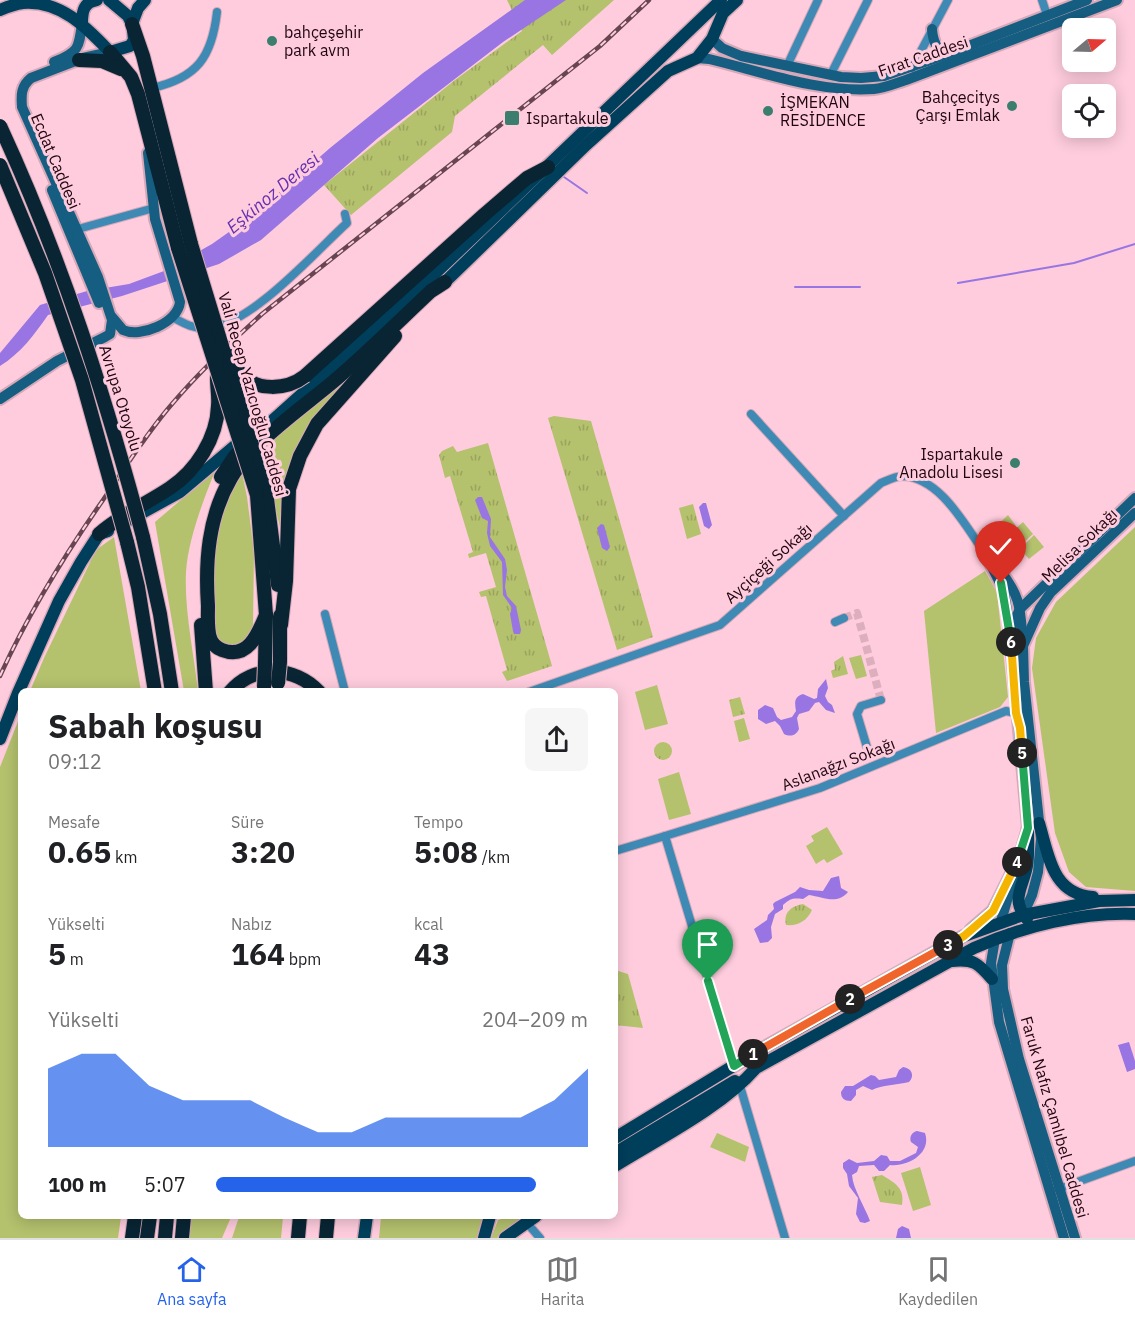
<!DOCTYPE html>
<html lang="tr">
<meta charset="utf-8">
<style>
:root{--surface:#fff;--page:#f6f6f6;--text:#202124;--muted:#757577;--line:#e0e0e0;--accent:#2563eb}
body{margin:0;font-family:"IBM Plex Sans",sans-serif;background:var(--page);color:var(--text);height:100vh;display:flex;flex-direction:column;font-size:22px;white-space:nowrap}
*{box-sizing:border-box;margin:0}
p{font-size:20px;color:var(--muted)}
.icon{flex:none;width:33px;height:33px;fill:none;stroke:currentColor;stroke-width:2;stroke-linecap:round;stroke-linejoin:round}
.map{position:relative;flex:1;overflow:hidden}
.sheet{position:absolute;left:18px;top:688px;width:600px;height:531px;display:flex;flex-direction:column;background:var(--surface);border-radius:9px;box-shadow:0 3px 15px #0003}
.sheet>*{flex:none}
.needle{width:39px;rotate:71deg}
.tools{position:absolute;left:1062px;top:18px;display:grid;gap:12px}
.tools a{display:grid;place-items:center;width:54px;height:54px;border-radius:9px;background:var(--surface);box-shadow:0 3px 15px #0003;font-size:30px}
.pin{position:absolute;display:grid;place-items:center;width:51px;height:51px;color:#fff;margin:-62px -26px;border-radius:50% 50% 50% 0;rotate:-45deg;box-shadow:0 0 6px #0007}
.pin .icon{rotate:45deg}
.km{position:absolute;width:30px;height:30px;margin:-15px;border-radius:50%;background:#222;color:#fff;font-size:16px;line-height:30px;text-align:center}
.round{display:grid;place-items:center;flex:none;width:63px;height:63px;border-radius:9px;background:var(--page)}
.head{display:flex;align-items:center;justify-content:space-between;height:102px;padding:0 30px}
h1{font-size:33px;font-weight:800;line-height:45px}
.metrics{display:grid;grid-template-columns:repeat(3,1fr);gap:9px;height:102px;padding:6px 30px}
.metrics div{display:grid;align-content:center}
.metrics b{font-size:30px;font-weight:800}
.metrics small{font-size:16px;font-weight:400}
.metrics p{font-size:16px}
.chart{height:168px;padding:12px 30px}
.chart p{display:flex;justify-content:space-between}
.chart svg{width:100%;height:108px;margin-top:6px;fill:var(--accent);opacity:.7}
ul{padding:0 30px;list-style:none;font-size:20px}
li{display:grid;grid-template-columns:96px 72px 1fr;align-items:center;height:45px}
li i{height:15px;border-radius:8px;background:var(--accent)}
.tabs{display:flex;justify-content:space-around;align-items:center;height:84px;border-top:2px solid var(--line);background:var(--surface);font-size:16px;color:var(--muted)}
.tabs a{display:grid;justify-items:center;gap:3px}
.tabs .selected{color:var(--accent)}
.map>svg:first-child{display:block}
.grass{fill:#b4c16d}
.park{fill:url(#park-tufts)}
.water{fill:#9875e2}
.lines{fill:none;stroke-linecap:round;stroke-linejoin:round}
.stream{stroke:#9875e2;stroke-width:2}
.street-tunnel{stroke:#ddaebe;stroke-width:8;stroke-dasharray:8 4;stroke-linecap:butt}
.street-casing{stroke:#d6a8b8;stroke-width:10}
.secondary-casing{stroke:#d6a8b8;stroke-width:14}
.primary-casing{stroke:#d6a8b8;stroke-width:15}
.highway-casing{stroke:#d6a8b8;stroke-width:16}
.street{stroke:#3e8ab5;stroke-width:8}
.secondary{stroke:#155e82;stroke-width:10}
.primary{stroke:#003f5b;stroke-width:12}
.highway{stroke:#092534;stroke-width:14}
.rail-casing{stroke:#684552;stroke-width:4.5}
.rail{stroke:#feccdd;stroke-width:2;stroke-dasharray:7;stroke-linecap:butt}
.highway-bridge-casing{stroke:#d6a8b8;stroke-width:16;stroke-linecap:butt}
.highway-bridge{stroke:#092534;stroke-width:14}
.split-1-casing{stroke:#fff;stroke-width:12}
.split-2-casing{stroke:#fff;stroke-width:12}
.split-3-casing{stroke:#fff;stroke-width:12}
.split-4-casing{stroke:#fff;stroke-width:12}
.split-5-casing{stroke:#fff;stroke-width:12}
.split-6-casing{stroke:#fff;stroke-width:12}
.split-7-casing{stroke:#fff;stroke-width:12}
.split-1{stroke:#22a559;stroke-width:8}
.split-2{stroke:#f0652b;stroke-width:8}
.split-3{stroke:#f0652b;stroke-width:8}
.split-4{stroke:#f5b400;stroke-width:8}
.split-5{stroke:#22a559;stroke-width:8}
.split-6{stroke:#f5b400;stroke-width:8}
.split-7{stroke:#22a559;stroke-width:8}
.poi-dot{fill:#3c7e6e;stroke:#feccdd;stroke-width:2}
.labels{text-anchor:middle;stroke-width:6;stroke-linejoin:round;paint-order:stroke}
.poi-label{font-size:16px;fill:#200510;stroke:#feccdd;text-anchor:start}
.street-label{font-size:16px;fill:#200510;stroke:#feccdd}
.water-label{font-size:18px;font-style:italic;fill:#6531b2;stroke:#feccdd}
</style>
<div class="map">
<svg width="1135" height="1238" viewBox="0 0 1135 1238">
<defs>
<pattern id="park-tufts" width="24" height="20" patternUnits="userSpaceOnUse" patternTransform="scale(1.5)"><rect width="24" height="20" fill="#b4c16d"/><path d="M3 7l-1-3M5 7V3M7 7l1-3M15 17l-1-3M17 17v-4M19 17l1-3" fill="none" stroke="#9aa45d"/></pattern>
</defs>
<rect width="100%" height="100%" fill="#feccdd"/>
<!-- grass -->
<g class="grass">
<polygon points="367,360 288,476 280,516 281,531 261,450"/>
<path d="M 215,471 C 203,501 188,540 186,572 C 184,609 194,655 198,691 L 184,691 L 155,522 Z"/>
<polygon points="242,473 247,497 254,552 253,625 249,637 241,645 230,646 221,642 216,634 213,591 215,543 226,499"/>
<polygon points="1008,515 1016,526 1000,541 991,531"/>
<polygon points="1023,522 1033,534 1011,554 1001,542"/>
<polygon points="1135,527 1135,891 1086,887 1069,872 1055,833 1032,668 1036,638 1056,602"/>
<polygon points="1034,535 1044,547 1029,559 1020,549"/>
<polygon points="114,537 141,691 30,691 44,658 96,550"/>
<polygon points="985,571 997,592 1008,697 1000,707 936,733 924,611"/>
<polygon points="861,655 867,676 856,679 849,658"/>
<polygon points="657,685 668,724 645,730 635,692"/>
<polygon points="21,714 21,1216 121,1217 118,1238 0,1238 0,767"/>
<polygon points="744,718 750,739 739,742 734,721"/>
<polygon points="679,772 691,814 669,820 658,779"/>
<polygon points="827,827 843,854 827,863 824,859 816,864 806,846 814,841 811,836"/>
<polygon points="717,1133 749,1147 745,1162 710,1147"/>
<polygon points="920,1167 931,1205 913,1211 901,1173"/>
<polygon points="189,1217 231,1217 222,1238 187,1238"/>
<polygon points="239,1217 283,1217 281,1238 232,1238"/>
<polygon points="381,1217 484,1217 478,1238 379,1238"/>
<polygon points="507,1217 528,1217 497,1238 491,1238 498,1220"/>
</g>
<!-- park -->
<g class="park">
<polygon points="507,0 614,0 552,55 543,45 455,116 452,132 351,215 324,185 455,80 522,31"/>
<polygon points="554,416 591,421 653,637 617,650 548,418"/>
<polygon points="488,443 552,666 507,681 502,672 507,670 486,596 481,597 479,592 496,587 486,553 469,558 468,554 473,552 450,476 445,478 439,455 442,451 453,446 457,452"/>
<polygon points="693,504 701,534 687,539 679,508"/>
<polygon points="843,656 848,674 833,678 831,671 835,669 834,662"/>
<polygon points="740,697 745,714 733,717 729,700"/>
<circle cx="663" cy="751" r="9"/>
<path d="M 803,904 L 812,910 C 807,921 798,926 786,925 C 783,913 791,906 803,904 Z"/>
<polygon points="615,970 628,974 643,1028 615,1025"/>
<path d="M 882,1175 C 895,1183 905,1188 902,1205 L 880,1202 L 872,1177 Z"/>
</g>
<!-- water -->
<g class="water">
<path d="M 525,0 L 566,0 L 503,42 L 378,138 L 261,240 L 219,264 L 122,296 L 48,315 C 34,335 21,353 0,366 L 0,353 L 40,305 L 87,291 L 129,284 L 164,271 L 212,244 L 253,215 L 330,148 L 423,73 Z"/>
<polygon points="478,497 482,497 491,519 490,537 505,559 507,570 505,587 507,596 516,606 521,630 520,634 514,634 513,631 510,614 512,608 503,595 502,562 490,546 487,533 488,521 482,518 475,500"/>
<polygon points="703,503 706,503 712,525 709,529 704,526 699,507"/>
<polygon points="601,524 604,525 610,547 607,551 602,548 597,528"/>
<path d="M 826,679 L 828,688 L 825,696 L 828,702 L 832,705 L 835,713 L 826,710 L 819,702 L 815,703 L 809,711 L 799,714 L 797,718 L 799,729 C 796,736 790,737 784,734 L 780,726 L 775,721 L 766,724 L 758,719 L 758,710 L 765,705 L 773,708 L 777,717 L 781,720 L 792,717 L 796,711 C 795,704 793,697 803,694 L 814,699 L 817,698 L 818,689 Z"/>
<path d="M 839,876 L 841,888 L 848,892 C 837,905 823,897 809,895 L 803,899 C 793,898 791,898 783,905 L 783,909 L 775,914 L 771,927 L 772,938 L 768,942 L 760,943 L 754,929 L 767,920 L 768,915 L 774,909 L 773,904 L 775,902 L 795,892 L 800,887 L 809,890 L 823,891 L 831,878 Z"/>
<polygon points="1129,1042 1135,1061 1135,1069 1127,1072 1118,1045"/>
<path d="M 903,1067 C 912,1068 915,1076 909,1082 C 897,1085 882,1085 872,1090 L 863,1086 L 856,1090 L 856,1095 L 851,1101 C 844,1101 841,1098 841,1092 L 845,1086 L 853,1086 L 871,1075 L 875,1076 L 879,1080 L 896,1077 L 899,1070 Z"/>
<path d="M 917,1131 L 925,1133 C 932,1153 908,1167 890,1165 L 884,1171 L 879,1171 L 874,1165 L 859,1166 L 857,1172 L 852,1175 C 853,1189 865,1207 870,1221 L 865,1223 L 860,1222 L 856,1214 L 858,1198 L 849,1186 L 847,1174 L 843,1168 L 843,1163 L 849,1159 L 857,1163 L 874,1161 L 881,1155 L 887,1156 L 890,1161 L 900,1161 L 916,1153 L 918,1147 L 911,1142 C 909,1137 912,1132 917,1131 Z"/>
<polygon points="902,1226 909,1229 911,1238 896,1238 898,1229"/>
</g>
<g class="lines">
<!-- stream -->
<g class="stream">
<polyline points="564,177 587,193"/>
<polyline points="958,283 1074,263 1135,244"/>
<polyline points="795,287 860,287"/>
</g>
<!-- street-tunnel -->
<polyline class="street-tunnel" points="844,618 857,613 881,700"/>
<!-- street casing -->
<g class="street-casing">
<g id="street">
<polyline points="1042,0 1047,15"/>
<polyline points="787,66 818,0"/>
<polyline points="912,68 948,0"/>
<polyline points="831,74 868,0"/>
<path d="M 152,88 C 197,78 212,57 217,12"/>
<polyline points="78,229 154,208"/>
<path d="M 174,318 C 185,324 194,329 208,328 C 251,325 315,252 347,223 L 345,214"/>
<polyline points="751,414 844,516"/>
<polyline points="325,614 345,692"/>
<polyline points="835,622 844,618"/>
<path d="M 529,692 L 720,625 L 881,483 C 888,480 896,476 903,476 C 941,478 965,526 985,553"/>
<polyline points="869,754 857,714 861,706 881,700"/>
<polyline points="665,836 820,788 1006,711 1016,713"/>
<polyline points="615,851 665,836 734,1066"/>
<polyline points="740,1086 785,1238"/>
<polyline points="1058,1189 1135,1161"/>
<polyline points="527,1223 540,1238"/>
</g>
</g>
<!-- secondary casing -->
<g class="secondary-casing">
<g id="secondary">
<path d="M 932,29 C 933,42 936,49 948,54"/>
<polyline points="712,39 722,48 741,56 841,77 861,78 884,76 948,54 1087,0"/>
<path d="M 697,58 L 709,59 C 763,72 819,93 874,89 C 885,88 896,83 906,80 L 1117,0"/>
<path d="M 54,62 C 79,52 79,48 82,23"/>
<polyline points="52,190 99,303"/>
<path d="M 112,317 L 123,330 C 140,338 178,323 180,302 L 155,219 L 148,153"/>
<path d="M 0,399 L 57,361 L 105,337 L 110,334 L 112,320 L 98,277 L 22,107 C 21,95 21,86 31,78 L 83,58 L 110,52"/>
<polyline points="985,553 1004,591 1010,631 1028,828 1001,921"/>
<path d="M 999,569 C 1022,598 1020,609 1023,644"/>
<polyline points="1011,628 1020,609 1135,498"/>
<polyline points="1023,915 1032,895 1038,872 1041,839 1024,682 1023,646 1040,608 1051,592 1135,513"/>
<polyline points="1010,933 1002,965 1003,989 1019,1059 1075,1238"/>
<polyline points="995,939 991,963 999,1022 1064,1238"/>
</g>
</g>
<!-- primary casing -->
<g class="primary-casing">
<g id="primary">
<polyline points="109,0 128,16 132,24"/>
<path d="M 0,10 C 7,7 15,4 23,3 C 61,0 87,28 110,52 L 130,46 L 134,40 L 133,30"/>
<path d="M 82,23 C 82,11 84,2 97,0"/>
<polyline points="132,24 138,8 145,0"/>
<polyline points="445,282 586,145 668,71 697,58 712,39 723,13 737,0"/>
<polyline points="129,520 180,492 237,444 254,437 422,286 721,0"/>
<polyline points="0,739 18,693 59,601 81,562 99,534 108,531"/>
<path d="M 1039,823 C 1049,856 1052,894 1093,897"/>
<path d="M 1027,919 C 1010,899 1023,888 1027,866 C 1029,854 1028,840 1028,828"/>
<polyline points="971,930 993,911 1016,865"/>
<path d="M 952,961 C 974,959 978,963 992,979"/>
<polyline points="615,1138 753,1054 964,936 1023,915 1099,901 1135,900"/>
<polyline points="615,1153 735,1081"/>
<path d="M 615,1166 C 660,1138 721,1108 756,1068 L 974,948 C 1024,926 1081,912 1135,914"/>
<polyline points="364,1238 367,1216"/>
<polyline points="484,1238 490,1216"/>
<polyline points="505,1238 536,1216"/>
</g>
</g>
<!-- highway casing -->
<g class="highway-casing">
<g id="highway">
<polyline points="132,24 143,56 191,244"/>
<polyline points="110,52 131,77 138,94 178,248"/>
<polyline points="79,60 102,61 121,69"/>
<polyline points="305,376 485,214 527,178 548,167"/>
<polyline points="221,477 235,456 248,443"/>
<polyline points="266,491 278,585"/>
<polyline points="257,495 266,615 265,664"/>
<path d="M 99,534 C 120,515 146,504 170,488 C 196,471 217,438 218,406 C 219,397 217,388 217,378"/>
<polyline points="143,537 160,614 172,692"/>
<polyline points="127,542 138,587 155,692"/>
<path d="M 266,615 C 258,634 248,660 222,650 C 217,648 212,644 210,638 C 207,628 208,616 208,606 C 205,562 208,517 231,478 C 252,442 302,408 334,381 C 368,352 399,321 431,291 L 445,282"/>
<polyline points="201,625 206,692"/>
<polyline points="281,625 286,581 289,489 300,456 317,424 395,336"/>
<polyline points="280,662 280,616"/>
<path d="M 230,692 C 253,664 295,666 319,692"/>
<polyline points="132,1238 135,1216"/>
<polyline points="147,1238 150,1216"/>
<polyline points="165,1238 167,1216"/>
<polyline points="182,1238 184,1216"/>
<polyline points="298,1238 300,1216"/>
<polyline points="326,1238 328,1216"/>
</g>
</g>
<!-- street -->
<use href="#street" class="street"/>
<!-- secondary -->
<use href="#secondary" class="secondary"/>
<!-- primary -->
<use href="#primary" class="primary"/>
<!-- highway -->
<use href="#highway" class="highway"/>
<!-- rail casing -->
<g class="rail-casing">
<path id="rail" d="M 0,676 C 28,614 64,556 103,500 C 125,468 146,434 172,404 C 199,372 231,342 262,314 L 600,46 L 649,0"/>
</g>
<!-- rail -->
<use href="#rail" class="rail"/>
<!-- highway-bridge casing -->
<g class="highway-bridge-casing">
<g id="highway-bridge">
<path d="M 0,126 C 62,260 105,395 143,537"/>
<polyline points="0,165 45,273 82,380 127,542"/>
<polyline points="191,244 266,491"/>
<polyline points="178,248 257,495"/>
<path d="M 230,356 C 233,362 236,368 240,373 C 256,392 287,390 305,376"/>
<polyline points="278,683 280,662"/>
<polyline points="264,687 265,664"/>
</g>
</g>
<!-- highway-bridge -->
<use href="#highway-bridge" class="highway-bridge"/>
</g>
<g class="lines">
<!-- split-1 casing -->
<g class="split-1-casing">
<polyline id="split-1" points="708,981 734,1066 753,1054"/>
</g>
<!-- split-2 casing -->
<g class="split-2-casing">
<polyline id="split-2" points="753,1054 850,999"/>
</g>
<!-- split-3 casing -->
<g class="split-3-casing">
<polyline id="split-3" points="850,999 948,945"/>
</g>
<!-- split-4 casing -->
<g class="split-4-casing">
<polyline id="split-4" points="948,945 964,936 993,911 1017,862"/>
</g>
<!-- split-5 casing -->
<g class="split-5-casing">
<polyline id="split-5" points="1017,862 1028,828 1022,753"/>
</g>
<!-- split-6 casing -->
<g class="split-6-casing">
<polyline id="split-6" points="1011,642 1016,713 1020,728 1022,753"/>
</g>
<!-- split-7 casing -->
<g class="split-7-casing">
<polyline id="split-7" points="1001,583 1011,642"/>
</g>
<!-- split-1 -->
<use href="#split-1" class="split-1"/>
<!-- split-2 -->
<use href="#split-2" class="split-2"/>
<!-- split-3 -->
<use href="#split-3" class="split-3"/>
<!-- split-4 -->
<use href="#split-4" class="split-4"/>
<!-- split-5 -->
<use href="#split-5" class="split-5"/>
<!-- split-6 -->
<use href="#split-6" class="split-6"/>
<!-- split-7 -->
<use href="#split-7" class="split-7"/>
</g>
<!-- markers -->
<g class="poi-dot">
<circle cx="272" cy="41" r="6"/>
<circle cx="1012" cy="106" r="6"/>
<circle cx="768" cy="111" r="6"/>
<rect x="504" y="110" width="16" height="16" rx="3"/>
<circle cx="1015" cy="463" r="6"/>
</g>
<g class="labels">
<!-- poi labels -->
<g class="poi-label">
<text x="284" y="38">bahçeşehir<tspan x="284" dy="18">park avm</tspan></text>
<text x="1000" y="103" text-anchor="end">Bahçecitys<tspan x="1000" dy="18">Çarşı Emlak</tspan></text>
<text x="780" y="108">İŞMEKAN<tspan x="780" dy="18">RESİDENCE</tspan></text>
<text x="526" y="124">Ispartakule</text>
<text x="1003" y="460" text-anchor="end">Ispartakule<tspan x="1003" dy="18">Anadolu Lisesi</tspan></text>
</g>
<!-- street labels -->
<g class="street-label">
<text transform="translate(923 56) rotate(-19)" y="6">Fırat Caddesi</text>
<text transform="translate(56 161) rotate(67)" y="6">Ecdat Caddesi</text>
<text transform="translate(253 394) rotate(74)" y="6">Vali Recep Yazıcıoğlu Caddesi</text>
<text transform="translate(121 398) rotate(73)" y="6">Avrupa Otoyolu</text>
<text transform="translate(1079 545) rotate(-44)" y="6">Melisa Sokağı</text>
<text transform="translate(768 563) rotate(-42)" y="6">Ayçiçeği Sokağı</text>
<text transform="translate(838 764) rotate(-21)" y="6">Aslanağzı Sokağı</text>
<text transform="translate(1055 1117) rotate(74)" y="6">Faruk Nafız Çamlıbel Caddesi</text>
</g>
<!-- water labels -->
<g class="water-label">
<text transform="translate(273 193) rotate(-40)" y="6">Eşkinoz Deresi</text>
</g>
</g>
</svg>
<div class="tools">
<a><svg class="needle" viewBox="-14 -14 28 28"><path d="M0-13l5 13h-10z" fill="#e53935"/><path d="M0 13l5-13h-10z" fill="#757577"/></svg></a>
<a><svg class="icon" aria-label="locate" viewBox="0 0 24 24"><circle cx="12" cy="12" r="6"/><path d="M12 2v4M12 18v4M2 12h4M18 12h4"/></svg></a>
</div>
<div class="pin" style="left:708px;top:981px;background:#1e9e55"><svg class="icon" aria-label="arrive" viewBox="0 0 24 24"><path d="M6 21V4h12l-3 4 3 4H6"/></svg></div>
<div class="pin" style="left:1001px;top:583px;background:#d93025"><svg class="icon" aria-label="check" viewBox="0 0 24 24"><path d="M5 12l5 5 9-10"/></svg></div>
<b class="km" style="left:753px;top:1054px">1</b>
<b class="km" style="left:850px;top:999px">2</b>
<b class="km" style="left:948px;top:945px">3</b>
<b class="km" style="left:1017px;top:862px">4</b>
<b class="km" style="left:1022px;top:753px">5</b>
<b class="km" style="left:1011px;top:642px">6</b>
<section class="sheet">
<div class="head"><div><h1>Sabah koşusu</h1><p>09:12</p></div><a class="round"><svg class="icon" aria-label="share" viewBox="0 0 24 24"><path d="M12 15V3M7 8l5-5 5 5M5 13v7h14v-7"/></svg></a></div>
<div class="metrics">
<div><p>Mesafe</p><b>0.65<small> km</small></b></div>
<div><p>Süre</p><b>3:20</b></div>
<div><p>Tempo</p><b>5:08<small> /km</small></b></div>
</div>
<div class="metrics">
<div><p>Yükselti</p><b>5<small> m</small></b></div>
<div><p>Nabız</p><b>164<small> bpm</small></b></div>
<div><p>kcal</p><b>43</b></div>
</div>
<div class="chart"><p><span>Yükselti</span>204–209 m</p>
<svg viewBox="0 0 160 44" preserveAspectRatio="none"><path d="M0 44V12L10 6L20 6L30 19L40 25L50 25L60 25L70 32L80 38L90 38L100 32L110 32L120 32L130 32L140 32L150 25L160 12V44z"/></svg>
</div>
<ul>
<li><b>100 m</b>5:07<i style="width:86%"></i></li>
</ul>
</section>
</div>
<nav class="tabs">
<a class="selected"><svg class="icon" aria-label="home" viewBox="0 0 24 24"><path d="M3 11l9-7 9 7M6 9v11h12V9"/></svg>Ana sayfa</a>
<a><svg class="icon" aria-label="map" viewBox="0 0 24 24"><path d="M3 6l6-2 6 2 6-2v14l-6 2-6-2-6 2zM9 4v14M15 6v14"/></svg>Harita</a>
<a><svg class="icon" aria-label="saved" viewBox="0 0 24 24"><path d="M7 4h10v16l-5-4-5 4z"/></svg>Kaydedilen</a>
</nav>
